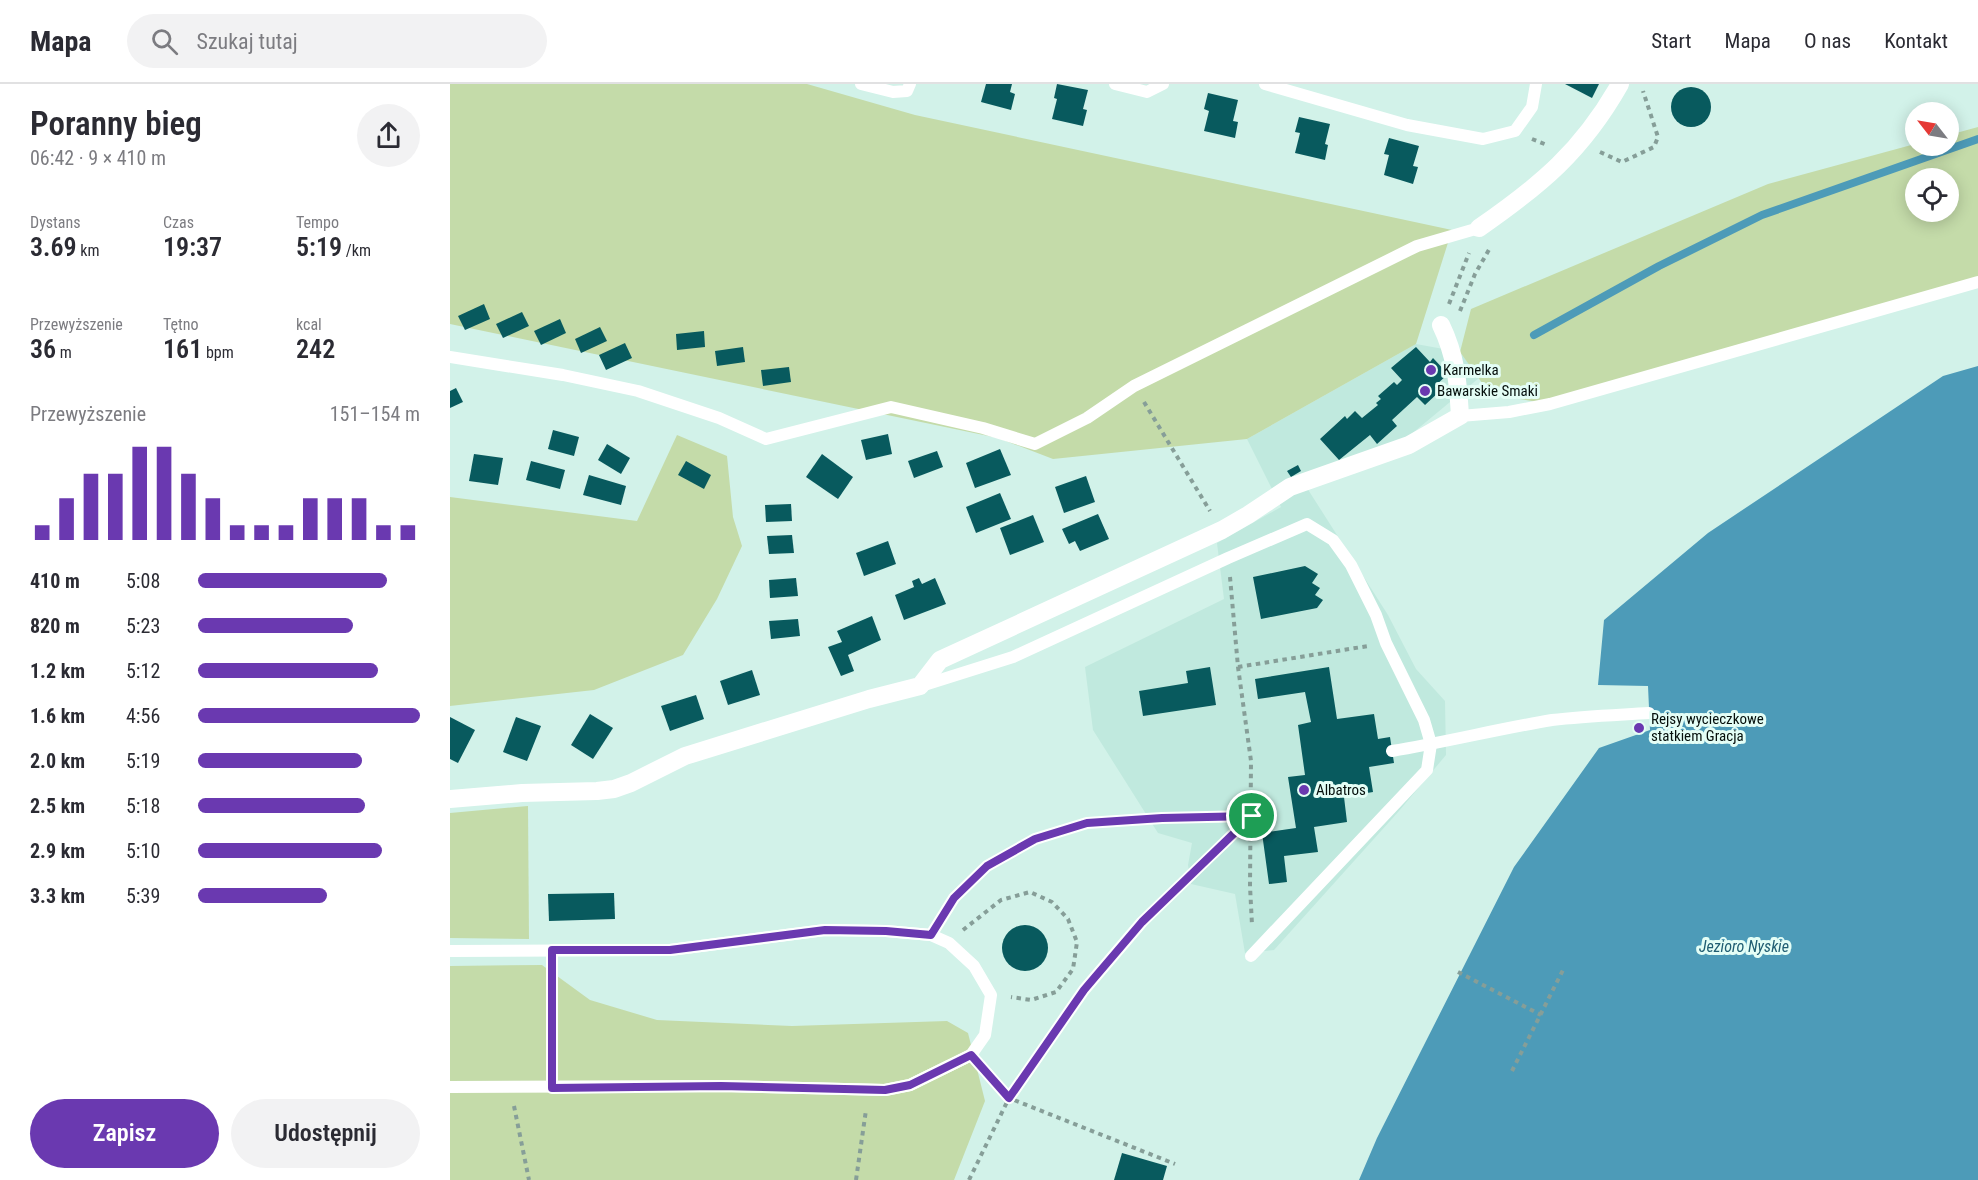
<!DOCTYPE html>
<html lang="pl">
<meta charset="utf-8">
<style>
:root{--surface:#fff;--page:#f2f2f3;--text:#2b2b33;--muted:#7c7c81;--line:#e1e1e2;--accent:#6a39b0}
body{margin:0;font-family:"Roboto Condensed",sans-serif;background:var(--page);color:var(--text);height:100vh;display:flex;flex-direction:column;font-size:22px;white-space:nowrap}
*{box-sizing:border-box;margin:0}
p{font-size:20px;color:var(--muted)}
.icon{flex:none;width:33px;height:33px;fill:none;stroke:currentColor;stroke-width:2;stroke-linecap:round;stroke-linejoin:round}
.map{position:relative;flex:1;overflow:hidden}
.panel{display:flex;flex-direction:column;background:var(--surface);width:450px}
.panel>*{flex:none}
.needle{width:39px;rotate:301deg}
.buttons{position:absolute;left:1455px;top:18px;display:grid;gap:12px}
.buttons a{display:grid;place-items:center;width:54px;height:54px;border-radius:50%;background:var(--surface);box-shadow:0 3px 15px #0003;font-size:30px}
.pin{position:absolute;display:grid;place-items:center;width:51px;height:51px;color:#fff;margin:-26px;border:3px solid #fff;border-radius:50%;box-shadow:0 2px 6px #0007}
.round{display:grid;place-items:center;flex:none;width:63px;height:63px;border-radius:32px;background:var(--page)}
.head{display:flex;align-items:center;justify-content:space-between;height:102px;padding:0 30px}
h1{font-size:33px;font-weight:600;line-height:45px}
.metrics{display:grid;grid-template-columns:repeat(3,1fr);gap:9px;height:102px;padding:6px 30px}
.metrics div{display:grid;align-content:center}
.metrics b{font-size:26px;font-weight:600}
.metrics small{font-size:16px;font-weight:400}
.metrics p{font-size:16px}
.chart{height:168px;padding:12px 30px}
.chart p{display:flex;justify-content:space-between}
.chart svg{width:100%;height:108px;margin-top:6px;stroke:var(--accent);stroke-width:6}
.button{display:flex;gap:12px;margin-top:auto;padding:12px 30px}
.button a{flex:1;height:69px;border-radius:36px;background:var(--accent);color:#fff;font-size:24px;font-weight:600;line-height:69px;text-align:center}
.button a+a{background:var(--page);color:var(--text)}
ul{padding:0 30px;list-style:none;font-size:20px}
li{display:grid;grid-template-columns:96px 72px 1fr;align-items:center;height:45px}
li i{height:15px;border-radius:8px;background:var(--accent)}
header{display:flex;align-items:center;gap:36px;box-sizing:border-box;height:84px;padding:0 30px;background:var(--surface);border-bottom:2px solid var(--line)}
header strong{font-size:28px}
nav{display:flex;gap:33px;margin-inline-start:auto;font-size:21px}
.search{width:420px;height:54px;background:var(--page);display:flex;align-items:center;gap:15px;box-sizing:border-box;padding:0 21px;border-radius:33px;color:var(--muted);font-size:22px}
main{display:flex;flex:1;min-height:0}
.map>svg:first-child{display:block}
.built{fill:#c0e9de}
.green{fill:#c4dba9;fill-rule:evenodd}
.water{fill:#4d9bb8}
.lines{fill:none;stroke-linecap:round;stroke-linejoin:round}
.stream{stroke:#4d9bb8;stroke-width:8}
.building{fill:#085a5e}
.path{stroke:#869e98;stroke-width:4;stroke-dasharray:4.5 4.5;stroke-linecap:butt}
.service{stroke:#fff;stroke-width:12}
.pedestrian{stroke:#fff;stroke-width:18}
.route-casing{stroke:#fff;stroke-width:12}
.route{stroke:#6a39b0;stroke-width:8}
.poi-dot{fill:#6a39b0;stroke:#e4fef6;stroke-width:2}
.labels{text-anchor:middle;stroke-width:6;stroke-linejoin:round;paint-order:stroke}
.poi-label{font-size:15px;fill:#050f0c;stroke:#e4fef6;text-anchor:start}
.water-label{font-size:16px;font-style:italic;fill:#205d72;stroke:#e4fef6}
</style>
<header>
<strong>Mapa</strong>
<div class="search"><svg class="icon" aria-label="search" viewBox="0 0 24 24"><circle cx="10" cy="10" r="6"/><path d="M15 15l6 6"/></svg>Szukaj tutaj</div>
<nav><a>Start</a><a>Mapa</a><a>O nas</a><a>Kontakt</a></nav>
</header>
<main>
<section class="panel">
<div class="head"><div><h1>Poranny bieg</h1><p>06:42 · 9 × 410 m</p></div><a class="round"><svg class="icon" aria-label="share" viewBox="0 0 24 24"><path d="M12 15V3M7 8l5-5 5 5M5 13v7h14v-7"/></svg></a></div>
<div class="metrics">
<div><p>Dystans</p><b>3.69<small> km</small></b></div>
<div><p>Czas</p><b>19:37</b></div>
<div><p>Tempo</p><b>5:19<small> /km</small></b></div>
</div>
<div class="metrics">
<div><p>Przewyższenie</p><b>36<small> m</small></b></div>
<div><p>Tętno</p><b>161<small> bpm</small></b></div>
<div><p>kcal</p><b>242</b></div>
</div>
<div class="chart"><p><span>Przewyższenie</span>151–154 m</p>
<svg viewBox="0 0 160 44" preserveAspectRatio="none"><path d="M5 44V38M15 44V27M25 44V17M35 44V17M45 44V6M55 44V6M65 44V17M75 44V27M85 44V38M95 44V38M105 44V38M115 44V27M125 44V27M135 44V27M145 44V38M155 44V38"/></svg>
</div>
<ul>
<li><b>410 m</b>5:08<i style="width:85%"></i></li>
<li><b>820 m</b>5:23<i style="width:70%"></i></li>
<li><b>1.2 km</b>5:12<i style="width:81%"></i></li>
<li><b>1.6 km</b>4:56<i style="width:100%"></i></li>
<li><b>2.0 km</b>5:19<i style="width:74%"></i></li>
<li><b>2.5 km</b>5:18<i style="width:75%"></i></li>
<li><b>2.9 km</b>5:10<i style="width:83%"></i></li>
<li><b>3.3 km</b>5:39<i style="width:58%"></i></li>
</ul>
<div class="button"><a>Zapisz</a><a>Udostępnij</a></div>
</section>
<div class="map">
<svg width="1528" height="1096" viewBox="0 0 1528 1096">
<rect width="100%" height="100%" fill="#d2f2e9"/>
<!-- built -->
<polygon class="built" points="966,260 1010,268 1029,294 953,357 857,404 938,531 966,585 995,617 996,671 949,727 824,866 795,869 785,810 741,800 738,781 742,759 708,749 643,646 635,583 774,515 767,459 831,423 797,355"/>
<!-- green -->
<g class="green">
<polygon points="0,0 357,0 465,31 1002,146 966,260 797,355 603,375 548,354 0,240"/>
<path d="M 1528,43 L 1528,198 L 1100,320 L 1040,310 L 1010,268 L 1021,225 L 1318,100 L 1465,60 L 1498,62 L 1499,51 ZM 1466,94 L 1498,94 L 1498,128 L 1466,128 Z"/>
<polygon points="227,351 277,372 283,433 292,462 267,515 233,571 144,606 0,622 0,413 187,437"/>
<polygon points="78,722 79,855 0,854 0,729"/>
<polygon points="92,881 140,916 207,936 342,942 497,937 518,949 535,1017 504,1096 0,1096 0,882"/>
</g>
<!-- water -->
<polygon class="water" points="1528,282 1528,1096 909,1096 927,1054 1064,783 1149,664 1200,646 1198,602 1148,601 1154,536 1258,449 1493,292"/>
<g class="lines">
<!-- stream -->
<polyline class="stream" points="1084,251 1209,182 1312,131 1528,55"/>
</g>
<!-- building -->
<g class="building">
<polygon points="536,0 562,0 560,8 565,10 561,26 531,18"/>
<polygon points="607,0 638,6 633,25 637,26 633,42 602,35 607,15 604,14"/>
<polygon points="1115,0 1149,0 1142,14"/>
<circle cx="1241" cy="23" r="20"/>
<polygon points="758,9 788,16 783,37 788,38 785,54 754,47 759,27 754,25"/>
<polygon points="849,33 880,40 875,60 878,61 875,76 845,69 850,49 845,48"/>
<polygon points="939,54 969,62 963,82 968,83 963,100 934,91 939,71 934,70"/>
<polygon points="34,220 40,235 15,246 8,232"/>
<polygon points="72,228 79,242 53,254 46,240"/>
<polygon points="110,235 116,249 91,261 84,247"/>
<polygon points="150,243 157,257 131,269 125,255"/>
<polygon points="254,247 255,263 227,266 226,250"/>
<polygon points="175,259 182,274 156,286 149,271"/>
<polygon points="293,263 295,278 267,282 265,267"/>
<polygon points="966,263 980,278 983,274 998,290 985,302 990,307 975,321 967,313 942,336 947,342 927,360 920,351 889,376 870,355 895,332 897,335 905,327 912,334 928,321 926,319 931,315 928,312 944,298 947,301 952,296 941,284"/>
<polygon points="339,283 341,298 313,302 311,286"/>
<polygon points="6,304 13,318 0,324 0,307"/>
<polygon points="103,346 129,353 124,372 98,365"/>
<polygon points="438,350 442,370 416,376 411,356"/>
<polygon points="157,360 180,374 171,390 148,376"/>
<polygon points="550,365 561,391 525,404 516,379"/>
<polygon points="487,367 493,383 464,394 458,377"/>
<polygon points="24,370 53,374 48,401 19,397"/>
<polygon points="372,370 403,393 388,415 356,393"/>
<polygon points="81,377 115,386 110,405 76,396"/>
<polygon points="236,377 261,391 254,405 228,391"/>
<polygon points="848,381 851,387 841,393 837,387"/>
<polygon points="139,391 176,402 171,421 133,411"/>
<polygon points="636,392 645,418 614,429 605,403"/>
<polygon points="550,409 561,435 526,449 516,423"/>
<polygon points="341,420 342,437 316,438 315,421"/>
<polygon points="648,430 659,455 630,467 625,457 619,460 612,445"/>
<polygon points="583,431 594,458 560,471 550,444"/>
<polygon points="342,451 344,469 319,470 317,452"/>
<polygon points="438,457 446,480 414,492 406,469"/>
<polygon points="855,482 868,490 862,499 870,504 865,511 873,516 867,524 811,535 803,493"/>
<polygon points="346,494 348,512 320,514 319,496"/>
<polygon points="469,494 472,500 485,494 496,520 454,536 445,511 464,503 462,497"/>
<polygon points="422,532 431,556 398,571 404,587 391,592 378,563 392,558 387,547"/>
<polygon points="348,535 350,552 321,555 319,537"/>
<polygon points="760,583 766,621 693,632 689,607 738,599 736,587"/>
<polygon points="879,583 887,635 924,630 928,655 940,653 944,679 919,683 923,708 894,713 897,738 864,743 868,768 834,772 837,798 819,800 812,749 846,744 838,693 855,691 848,641 861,638 855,608 808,615 805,595"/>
<polygon points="302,586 310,611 278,621 270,597"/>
<polygon points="246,611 254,635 220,647 211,622"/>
<polygon points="140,630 163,644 143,675 121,661"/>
<polygon points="0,633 25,646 8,679 0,675"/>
<polygon points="66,633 91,642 77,677 53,668"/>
<polygon points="164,809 165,835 99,837 98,810"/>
<circle cx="575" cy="864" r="23"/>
<polygon points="672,1069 717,1082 713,1096 664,1096"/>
</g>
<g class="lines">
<!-- path -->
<g class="path">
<polyline points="1082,55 1097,61"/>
<polyline points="1150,68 1172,78 1204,63 1208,53 1193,7"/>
<polyline points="999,220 1019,169"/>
<polyline points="1010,227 1025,190 1040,164"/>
<polyline points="694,318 760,427"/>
<polyline points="780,493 788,583 801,677 800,802 802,841"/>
<polyline points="788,583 918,562"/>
<path d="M 491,834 C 523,783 578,751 636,740 C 650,737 664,738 678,737 C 719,734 760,733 801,732"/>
<polyline points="513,846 551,816 580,808 602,818 618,835 627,858 623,885 606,908 581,916 561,913"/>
<polyline points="1008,888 1091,931"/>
<polyline points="102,982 102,885"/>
<polyline points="533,985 559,1014 725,1080"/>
<polyline points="1062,987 1114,884"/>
<polyline points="64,1022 79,1096"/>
<polyline points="406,1096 416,1026"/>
<polyline points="519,1096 559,1014 634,906 692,838 801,733"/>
</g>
<!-- service -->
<g class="service">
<polyline points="411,0 443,8 457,7 460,0"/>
<polyline points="665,0 697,8 713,0"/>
<polyline points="815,0 957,41 1033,55 1065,47 1082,23 1086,0"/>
<polyline points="0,273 113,291 188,307 269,334 316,355 441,323 533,344 585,360 637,334 684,302 967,162 1029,144"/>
<polyline points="1010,332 1059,328 1100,320 1528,198"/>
<polyline points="471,602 563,573 778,474 857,440 883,456 901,481 926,531 936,559 974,636 981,660 977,686 801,872"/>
<path d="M 942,667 C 996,658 1048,645 1102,636 C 1134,632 1167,631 1199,629"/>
<polyline points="0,867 220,866 375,846 436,847 481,851 499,859 524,882 541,911 535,951 521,971 460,1001 435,1006 271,1002 0,1003"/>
</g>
<!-- pedestrian -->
<g class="pedestrian">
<path d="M 1029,144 C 1091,101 1132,67 1170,0"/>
<path d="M 0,715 L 72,709 L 147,707 L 164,705 L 181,699 L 235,672 L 419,615 L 470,602 L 490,576 L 772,446 L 798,431 L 840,403 L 959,361 L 1010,332 C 1008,298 1006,272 991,241"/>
</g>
</g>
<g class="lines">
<!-- route casing -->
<g class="route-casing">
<polygon id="route" points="802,732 692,838 634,906 559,1014 521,971 460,1001 435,1006 271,1002 102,1004 102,866 220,866 375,846 436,847 481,851 504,814 537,782 585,755 637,739 712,734"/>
</g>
<!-- route -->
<use href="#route" class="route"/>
</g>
<!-- markers -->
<g class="poi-dot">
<circle cx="981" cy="286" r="6"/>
<circle cx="975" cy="307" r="6"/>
<circle cx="1189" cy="644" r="6"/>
<circle cx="854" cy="706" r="6"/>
</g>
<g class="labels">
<!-- poi labels -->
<g class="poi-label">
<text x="993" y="291">Karmelka</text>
<text x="987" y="312">Bawarskie Smaki</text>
<text x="1201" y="640">Rejsy wycieczkowe<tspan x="1201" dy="17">statkiem Gracja</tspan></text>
<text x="866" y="711">Albatros</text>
</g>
<!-- water labels -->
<g class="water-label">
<text x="1294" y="868">Jezioro Nyskie</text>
</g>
</g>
</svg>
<div class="buttons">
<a><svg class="needle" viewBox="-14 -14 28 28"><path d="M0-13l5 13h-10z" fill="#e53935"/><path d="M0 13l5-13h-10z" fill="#7c7c81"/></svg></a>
<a><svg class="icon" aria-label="locate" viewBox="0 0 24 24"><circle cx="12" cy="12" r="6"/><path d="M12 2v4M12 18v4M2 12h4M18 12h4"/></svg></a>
</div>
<div class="pin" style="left:802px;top:732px;background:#1e9e55"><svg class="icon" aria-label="arrive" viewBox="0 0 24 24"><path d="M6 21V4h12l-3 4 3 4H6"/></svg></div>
</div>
</main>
